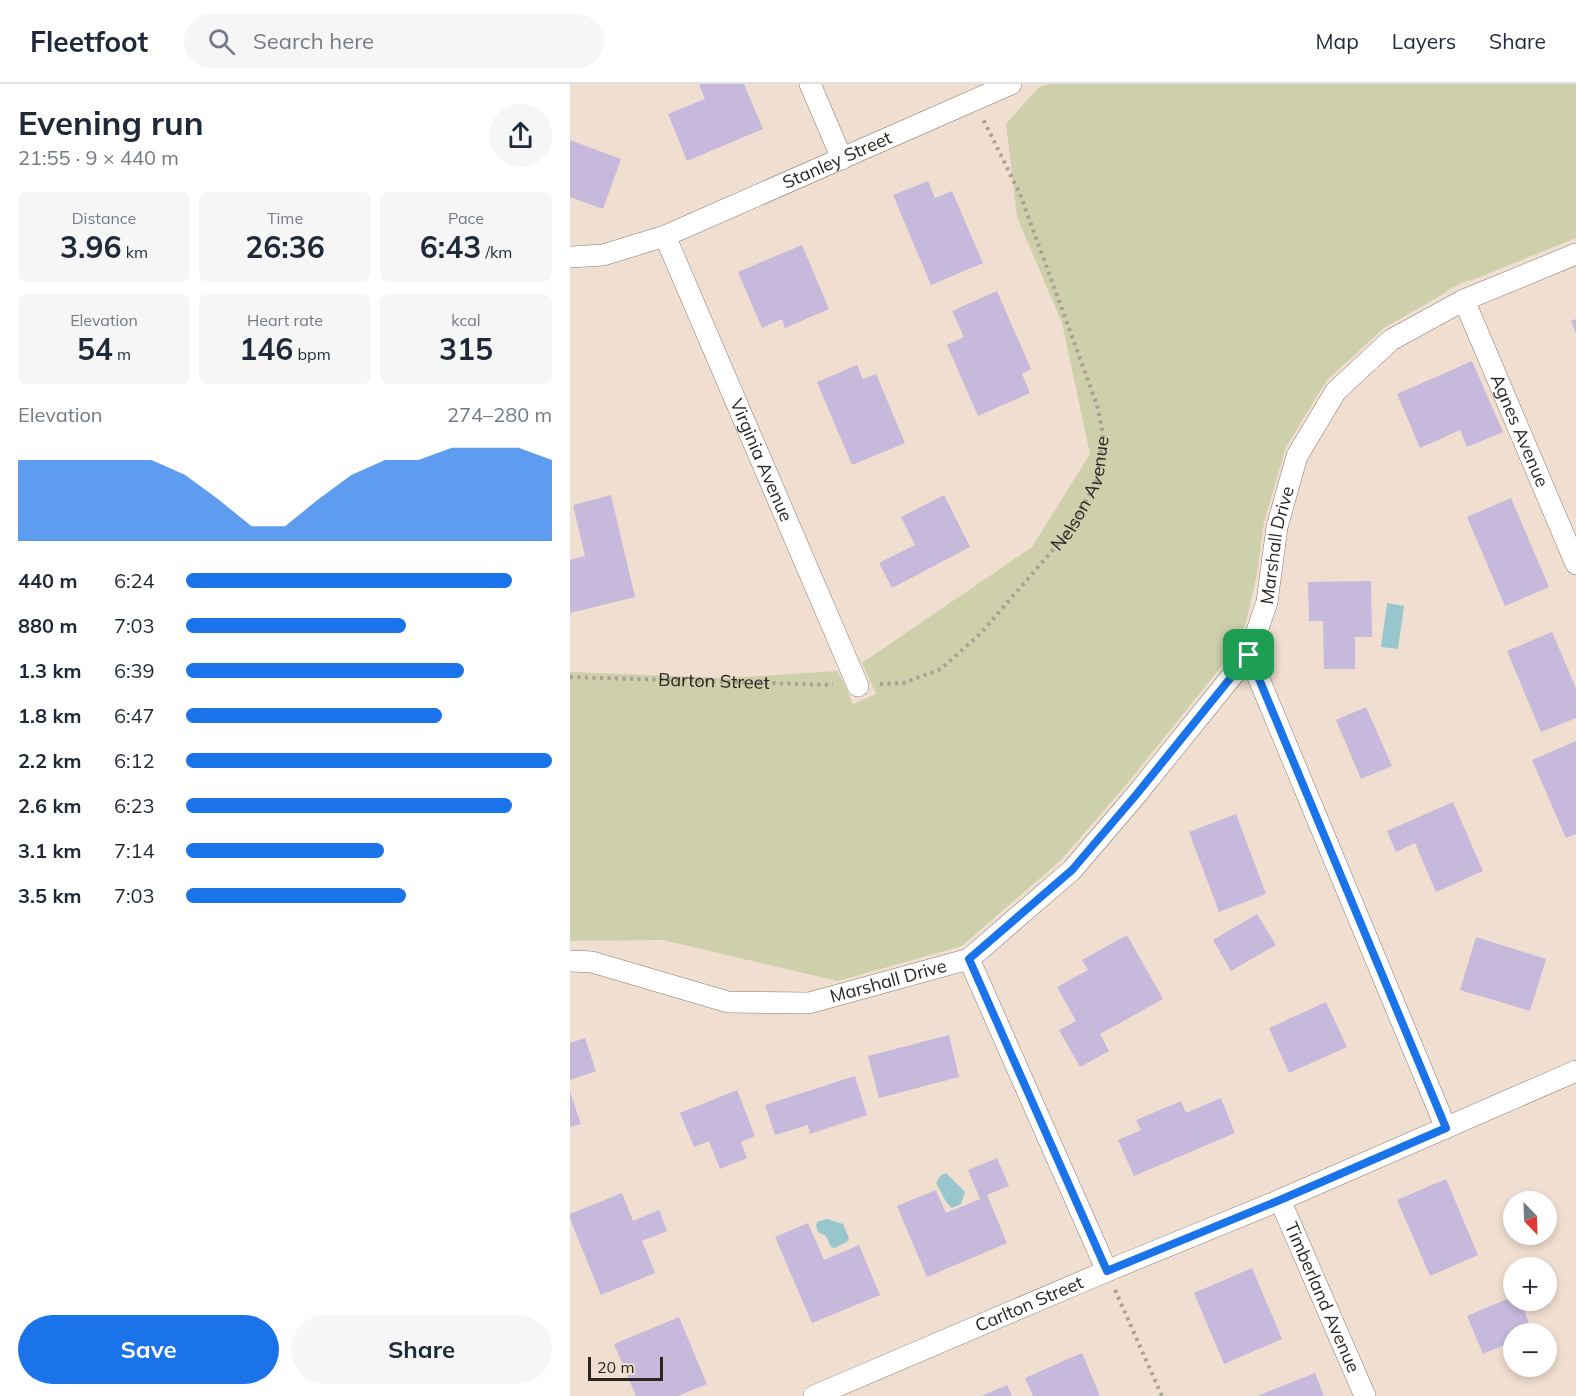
<!DOCTYPE html>
<meta charset="utf-8">
<style>
:root{--surface:#fff;--page:#f6f6f7;--text:#1f2937;--muted:#747a83;--line:#e0e1e3;--accent:#1a73e8}
body{margin:0;font-family:Mulish,sans-serif;background:var(--page);color:var(--text);height:100vh;display:flex;flex-direction:column;font-size:22px;white-space:nowrap}
*{box-sizing:border-box;margin:0}
p{font-size:20px;color:var(--muted)}
.icon{flex:none;width:33px;height:33px;fill:none;stroke:currentColor;stroke-width:2;stroke-linecap:round;stroke-linejoin:round}
.map{position:relative;flex:1;overflow:hidden}
.drawer{display:flex;flex-direction:column;background:var(--surface);width:570px}
.drawer>*{flex:none}
.needle{width:39px;rotate:157deg}
.controls{position:absolute;left:933px;top:1107px;display:grid;gap:12px}
.controls a{display:grid;place-items:center;width:54px;height:54px;border-radius:50%;background:var(--surface);box-shadow:0 3px 9px #0003;font-size:30px}
.scale{position:absolute;left:18px;bottom:15px;width:75px;box-sizing:border-box;padding-left:6px;border:3px solid #2b2520;border-top:0;font-size:16px;line-height:21px;white-space:nowrap;color:#2b2520;-webkit-text-stroke:4px #f0dfd0;paint-order:stroke}
.pin{position:absolute;display:grid;place-items:center;width:51px;height:51px;color:#fff;margin:-26px;border-radius:12px;box-shadow:0 3px 9px #0006}
.round{display:grid;place-items:center;flex:none;width:63px;height:63px;border-radius:32px;background:var(--page)}
.summary{display:flex;align-items:center;justify-content:space-between;height:102px;padding:0 18px}
h1{font-size:33px;font-weight:700;line-height:45px}
.metrics{display:grid;grid-template-columns:repeat(3,1fr);gap:9px;height:102px;padding:6px 18px}
.metrics div{display:grid;align-content:center;border-radius:9px;background:var(--page);text-align:center}
.metrics b{font-size:30px;font-weight:700}
.metrics small{font-size:16px;font-weight:400}
.metrics p{font-size:16px}
.chart{height:168px;padding:12px 18px}
.chart p{display:flex;justify-content:space-between}
.chart svg{width:100%;height:108px;margin-top:6px;fill:var(--accent);opacity:.7}
.button{display:flex;gap:12px;margin-top:auto;padding:12px 18px}
.button a{flex:1;height:69px;border-radius:36px;background:var(--accent);color:#fff;font-size:24px;font-weight:700;line-height:69px;text-align:center}
.button a+a{background:var(--page);color:var(--text)}
ul{padding:0 18px;list-style:none;font-size:20px}
li{display:grid;grid-template-columns:96px 72px 1fr;align-items:center;height:45px}
li i{height:15px;border-radius:8px;background:var(--accent)}
header{display:flex;align-items:center;gap:36px;box-sizing:border-box;height:84px;padding:0 30px;background:var(--surface);border-bottom:2px solid var(--line)}
header strong{font-size:28px}
nav{display:flex;gap:33px;margin-inline-start:auto;font-size:21px}
.search{width:420px;height:54px;background:var(--page);display:flex;align-items:center;gap:15px;box-sizing:border-box;padding:0 21px;border-radius:33px;color:var(--muted);font-size:22px}
main{display:flex;flex:1;min-height:0}
.map>svg:first-child{display:block}
.green{fill:#ced0ac}
.water{fill:#97c7cc}
.building{fill:#c6b9dc}
.lines{fill:none;stroke-linecap:round;stroke-linejoin:round}
.street-casing{stroke:#897a6c;stroke-width:22}
.path{stroke:#ab9e92;stroke-width:4;stroke-dasharray:3 4.5;stroke-linecap:butt}
.street{stroke:#fff;stroke-width:21}
.route-casing{stroke:#fff;stroke-width:12}
.route{stroke:#1a73e8;stroke-width:8}
.labels{text-anchor:middle;stroke-width:5;stroke-linejoin:round;paint-order:stroke}
.street-label{font-size:18px;fill:#2b2520;stroke:#f0dfd0}
</style>
<header>
<strong>Fleetfoot</strong>
<div class="search"><svg class="icon" aria-label="search" viewBox="0 0 24 24"><circle cx="10" cy="10" r="6"/><path d="M15 15l6 6"/></svg>Search here</div>
<nav><a>Map</a><a>Layers</a><a>Share</a></nav>
</header>
<main>
<section class="drawer">
<div class="summary"><div><h1>Evening run</h1><p>21:55 · 9 × 440 m</p></div><a class="round"><svg class="icon" aria-label="share" viewBox="0 0 24 24"><path d="M12 15V3M7 8l5-5 5 5M5 13v7h14v-7"/></svg></a></div>
<div class="metrics">
<div><p>Distance</p><b>3.96<small> km</small></b></div>
<div><p>Time</p><b>26:36</b></div>
<div><p>Pace</p><b>6:43<small> /km</small></b></div>
</div>
<div class="metrics">
<div><p>Elevation</p><b>54<small> m</small></b></div>
<div><p>Heart rate</p><b>146<small> bpm</small></b></div>
<div><p>kcal</p><b>315</b></div>
</div>
<div class="chart"><p><span>Elevation</span>274–280 m</p>
<svg viewBox="0 0 160 44" preserveAspectRatio="none"><path d="M0 44V11L10 11L20 11L30 11L40 11L50 17L60 27L70 38L80 38L90 27L100 17L110 11L120 11L130 6L140 6L150 6L160 11V44z"/></svg>
</div>
<ul>
<li><b>440 m</b>6:24<i style="width:89%"></i></li>
<li><b>880 m</b>7:03<i style="width:60%"></i></li>
<li><b>1.3 km</b>6:39<i style="width:76%"></i></li>
<li><b>1.8 km</b>6:47<i style="width:70%"></i></li>
<li><b>2.2 km</b>6:12<i style="width:100%"></i></li>
<li><b>2.6 km</b>6:23<i style="width:89%"></i></li>
<li><b>3.1 km</b>7:14<i style="width:54%"></i></li>
<li><b>3.5 km</b>7:03<i style="width:60%"></i></li>
</ul>
<div class="button"><a>Save</a><a>Share</a></div>
</section>
<div class="map">
<svg width="1006" height="1312" viewBox="0 0 1006 1312">
<rect width="100%" height="100%" fill="#f0dfd0"/>
<!-- green -->
<polygon class="green" points="478,0 1006,0 1006,154 900,197 898,196 876,207 877,208 814,244 757,296 716,363 694,438 687,490 676,538 668,560 661,563 663,568 556,701 492,775 392,862 268,897 93,856 0,857 0,588 158,594 268,587 283,620 306,610 292,579 462,463 520,370 492,239 447,133 436,40 468,4"/>
<!-- water -->
<g class="water">
<polygon points="817,519 834,522 828,565 811,563"/>
<path d="M 376,1089 L 395,1108 L 391,1120 L 382,1124 C 374,1118 372,1108 366,1099 L 370,1092 Z"/>
<polygon points="257,1135 273,1140 279,1154 277,1158 264,1164 261,1163 256,1152 248,1148 246,1142 247,1138"/>
</g>
<!-- building -->
<g class="building">
<polygon points="129,0 174,0 193,45 117,77 98,30 135,15"/>
<polygon points="0,56 51,75 33,125 0,113"/>
<polygon points="358,97 365,114 382,107 413,179 361,201 323,111"/>
<polygon points="232,161 259,225 215,244 212,235 192,244 168,188"/>
<polygon points="427,207 461,285 452,290 460,309 408,332 377,261 394,253 382,227"/>
<polygon points="1006,235 1006,249 1001,237"/>
<polygon points="902,277 933,348 897,363 890,346 850,364 827,310"/>
<polygon points="287,281 293,295 306,290 335,359 282,381 247,298"/>
<polygon points="41,411 65,513 0,529 0,476 15,472 3,421"/>
<polygon points="374,411 400,463 322,504 309,479 345,461 331,433"/>
<polygon points="941,414 979,503 935,522 897,433"/>
<polygon points="801,497 802,553 785,553 785,585 754,585 753,537 739,537 738,498"/>
<polygon points="982,548 1006,604 1006,634 971,648 937,567"/>
<polygon points="796,623 822,682 791,695 766,636"/>
<polygon points="1006,657 1006,750 996,754 962,676"/>
<polygon points="883,718 913,787 866,808 845,759 826,768 817,747"/>
<polygon points="666,730 696,810 649,828 619,748"/>
<polygon points="687,830 706,861 661,887 643,856"/>
<polygon points="557,851 593,915 530,950 539,967 510,983 489,946 506,937 487,903 518,886 512,876"/>
<polygon points="906,853 976,875 960,927 890,906"/>
<polygon points="756,918 777,963 719,989 699,944"/>
<polygon points="379,951 389,993 309,1014 298,972"/>
<polygon points="15,954 26,987 0,996 0,959"/>
<polygon points="285,992 297,1031 240,1050 238,1041 205,1051 195,1021"/>
<polygon points="167,1006 185,1052 171,1058 177,1074 150,1085 139,1057 124,1063 110,1029"/>
<polygon points="0,1008 11,1040 0,1043"/>
<polygon points="651,1014 665,1049 564,1092 548,1056 571,1046 566,1036 611,1017 616,1029"/>
<polygon points="427,1074 439,1102 417,1111 437,1159 357,1193 327,1122 366,1106 376,1129 410,1115 398,1086"/>
<polygon points="876,1095 908,1171 860,1192 827,1116"/>
<polygon points="52,1109 63,1137 89,1126 97,1147 72,1157 85,1189 31,1211 0,1135 0,1130"/>
<polygon points="238,1139 254,1176 289,1161 310,1211 242,1239 205,1153"/>
<polygon points="682,1184 712,1255 654,1280 624,1209"/>
<polygon points="944,1212 944,1216 950,1216 963,1249 944,1250 944,1257 913,1270 897,1232"/>
<polygon points="109,1233 137,1300 108,1312 66,1312 44,1260"/>
<polygon points="512,1269 530,1312 463,1312 455,1294"/>
<polygon points="745,1289 754,1312 687,1312"/>
<polygon points="437,1301 442,1312 411,1312"/>
</g>
<g class="lines">
<!-- street casing -->
<g class="street-casing">
<g id="street">
<polyline points="240,0 272,75"/>
<path id="s3" d="M 95,152 L 288,602"/>
<path id="s4" d="M 0,173 L 33,171 L 95,152 L 441,0"/>
<path id="s5" d="M 894,216 L 1006,480"/>
<polyline points="679,571 876,1044"/>
<polyline points="399,875 537,1187"/>
<path id="s6" d="M 0,877 L 22,878 L 158,918 L 239,919 L 399,875 L 502,786 L 566,711 L 679,571 L 697,518 L 707,443 L 727,372 L 766,307 L 821,256 L 894,216 L 1006,170"/>
<path id="s7" d="M 710,1116 L 795,1312"/>
<path id="s8" d="M 244,1312 L 537,1187 L 710,1116 L 1006,987"/>
</g>
</g>
<!-- path -->
<g class="path">
<path id="s1" d="M 0,593 L 263,601"/>
<path id="s2" d="M 310,600 L 333,599 L 371,585 L 411,549 L 500,446 L 527,396 L 533,350 L 527,321 L 450,110 L 413,35"/>
<polyline points="545,1206 592,1312"/>
</g>
<!-- street -->
<use href="#street" class="street"/>
</g>
<g class="lines">
<!-- route casing -->
<g class="route-casing">
<polygon id="route" points="679,571 876,1044 710,1116 537,1187 399,875 502,786 566,711"/>
</g>
<!-- route -->
<use href="#route" class="route"/>
</g>
<g class="labels">
<!-- street labels -->
<g class="street-label">
<text dy="6" stroke="none"><textPath href="#s4" startOffset="286">Stanley Street</textPath></text>
<text dy="6" stroke="none"><textPath href="#s5" startOffset="142">Agnes Avenue</textPath></text>
<text dy="6" stroke="none"><textPath href="#s3" startOffset="244">Virginia Avenue</textPath></text>
<text dy="6" stroke="none"><textPath href="#s2" startOffset="292">Nelson Avenue</textPath></text>
<text dy="6" stroke="none"><textPath href="#s6" startOffset="939">Marshall Drive</textPath></text>
<text dy="6" stroke="none"><textPath href="#s1" startOffset="144">Barton Street</textPath></text>
<text dy="6" stroke="none"><textPath href="#s6" startOffset="327">Marshall Drive</textPath></text>
<text dy="6" stroke="none"><textPath href="#s7" startOffset="106">Timberland Avenue</textPath></text>
<text dy="6" stroke="none"><textPath href="#s8" startOffset="234">Carlton Street</textPath></text>
</g>
</g>
</svg>
<div class="controls">
<a><svg class="needle" viewBox="-14 -14 28 28"><path d="M0-13l5 13h-10z" fill="#e53935"/><path d="M0 13l5-13h-10z" fill="#747a83"/></svg></a>
<a>+</a>
<a>−</a>
</div>
<div class="scale">20 m</div>
<div class="pin" style="left:679px;top:571px;background:#1e9e55"><svg class="icon" aria-label="arrive" viewBox="0 0 24 24"><path d="M6 21V4h12l-3 4 3 4H6"/></svg></div>
</div>
</main>
